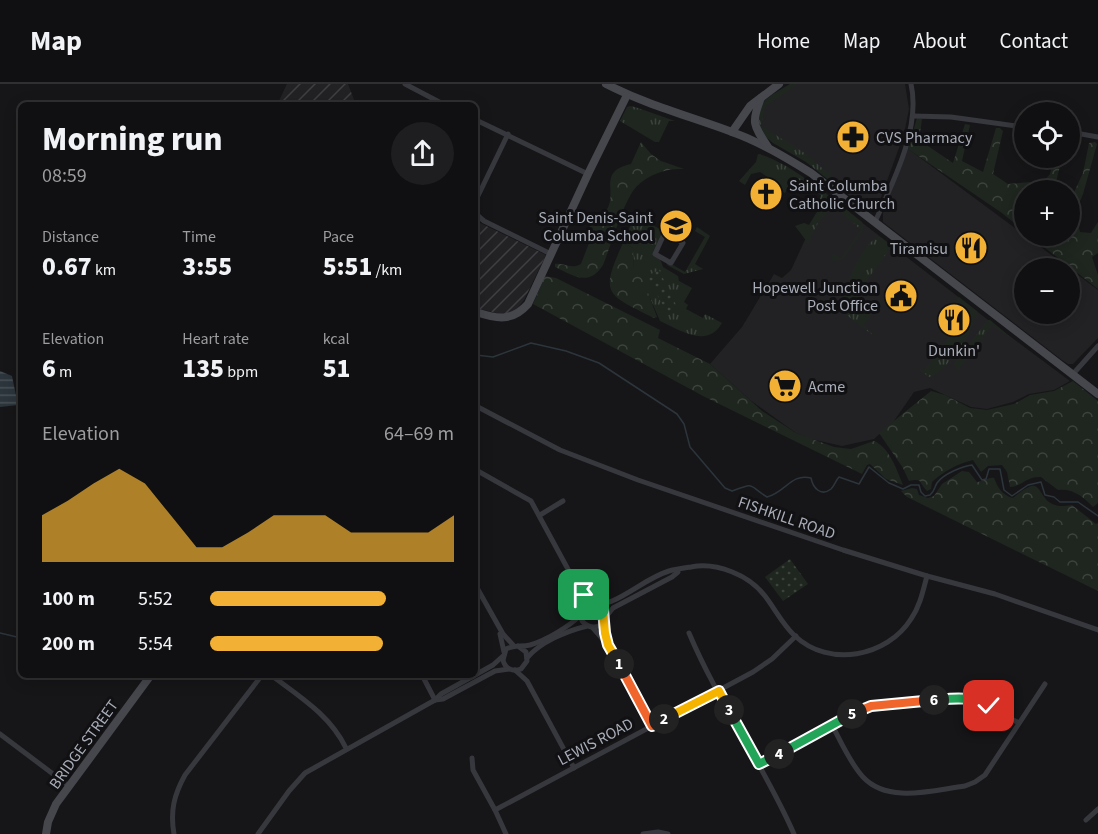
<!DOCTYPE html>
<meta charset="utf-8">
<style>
:root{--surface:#101012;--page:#1e1e20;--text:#f1f3f6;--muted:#9c9d9f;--line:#303032;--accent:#f2b134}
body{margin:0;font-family:"Source Sans 3",sans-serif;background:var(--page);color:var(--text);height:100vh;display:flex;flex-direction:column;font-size:22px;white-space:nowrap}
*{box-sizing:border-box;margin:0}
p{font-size:20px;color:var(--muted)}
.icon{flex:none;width:33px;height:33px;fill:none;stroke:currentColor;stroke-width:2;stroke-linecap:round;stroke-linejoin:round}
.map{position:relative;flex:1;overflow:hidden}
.panel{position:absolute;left:18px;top:18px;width:460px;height:576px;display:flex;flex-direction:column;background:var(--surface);border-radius:9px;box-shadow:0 3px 15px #0003,0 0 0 2px var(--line)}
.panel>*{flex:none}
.controls{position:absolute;left:1014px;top:18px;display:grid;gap:12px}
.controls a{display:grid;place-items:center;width:66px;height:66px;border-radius:50%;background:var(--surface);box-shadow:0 3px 15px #0003,0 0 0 2px var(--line);font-size:30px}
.pin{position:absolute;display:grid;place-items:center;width:51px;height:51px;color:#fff;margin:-26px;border-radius:12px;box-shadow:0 3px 9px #0006}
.km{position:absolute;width:30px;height:30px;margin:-15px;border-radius:50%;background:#222;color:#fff;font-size:16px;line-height:30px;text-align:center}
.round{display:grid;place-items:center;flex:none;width:63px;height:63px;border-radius:32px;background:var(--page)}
.head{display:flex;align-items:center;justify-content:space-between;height:102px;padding:0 24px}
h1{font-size:33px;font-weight:800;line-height:45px}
.figures{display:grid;grid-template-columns:repeat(3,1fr);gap:9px;height:102px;padding:6px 24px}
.figures div{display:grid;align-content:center}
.figures b{font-size:26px;font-weight:800}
.figures small{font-size:16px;font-weight:400}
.figures p{font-size:16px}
.chart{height:168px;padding:12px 24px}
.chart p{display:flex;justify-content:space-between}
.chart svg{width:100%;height:108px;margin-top:6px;fill:var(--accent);opacity:.7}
ul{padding:0 24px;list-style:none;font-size:20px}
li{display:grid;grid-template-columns:96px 72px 1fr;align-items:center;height:45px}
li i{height:15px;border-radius:8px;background:var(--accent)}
header{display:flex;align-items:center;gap:36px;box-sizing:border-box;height:84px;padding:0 30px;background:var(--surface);border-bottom:2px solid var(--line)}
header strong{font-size:28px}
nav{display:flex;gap:33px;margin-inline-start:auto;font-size:21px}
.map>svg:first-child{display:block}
.built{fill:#222225}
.industrial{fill:url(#industrial-furrows)}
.grass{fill:url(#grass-tufts)}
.forest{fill:url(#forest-crowns)}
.park{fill:url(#park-dots)}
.water{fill:url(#water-rules)}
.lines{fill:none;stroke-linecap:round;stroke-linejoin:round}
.stream{stroke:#2c353c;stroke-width:1.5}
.street{stroke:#37383d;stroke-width:5}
.secondary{stroke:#45474d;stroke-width:8}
.split-1-casing{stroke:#fff;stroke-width:12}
.split-2-casing{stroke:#fff;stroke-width:12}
.split-3-casing{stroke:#fff;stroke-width:12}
.split-4-casing{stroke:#fff;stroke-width:12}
.split-5-casing{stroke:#fff;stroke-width:12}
.split-6-casing{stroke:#fff;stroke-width:12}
.split-7-casing{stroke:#fff;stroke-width:12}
.split-1{stroke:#f5b400;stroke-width:8}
.split-2{stroke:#f0652b;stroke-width:8}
.split-3{stroke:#f5b400;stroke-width:8}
.split-4{stroke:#22a559;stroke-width:8}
.split-5{stroke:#22a559;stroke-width:8}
.split-6{stroke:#f0652b;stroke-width:8}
.split-7{stroke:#22a559;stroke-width:8}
.labels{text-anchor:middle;stroke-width:6;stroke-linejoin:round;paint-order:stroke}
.poi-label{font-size:16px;fill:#a8adb8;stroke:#111113;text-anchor:start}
.street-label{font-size:16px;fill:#a8adb8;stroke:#111113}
</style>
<header>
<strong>Map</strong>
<nav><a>Home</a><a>Map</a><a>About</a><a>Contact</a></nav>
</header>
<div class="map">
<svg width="1098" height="750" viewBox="0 0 1098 750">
<defs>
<pattern id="industrial-furrows" width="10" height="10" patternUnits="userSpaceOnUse" patternTransform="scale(1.5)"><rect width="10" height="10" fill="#222225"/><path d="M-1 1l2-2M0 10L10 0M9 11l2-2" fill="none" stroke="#3f3f43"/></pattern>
<pattern id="grass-tufts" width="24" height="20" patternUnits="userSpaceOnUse" patternTransform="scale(1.5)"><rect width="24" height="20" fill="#1e261f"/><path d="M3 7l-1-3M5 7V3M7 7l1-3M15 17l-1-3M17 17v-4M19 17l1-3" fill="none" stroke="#3c433d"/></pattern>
<pattern id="forest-crowns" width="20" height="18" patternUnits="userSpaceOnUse" patternTransform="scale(1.5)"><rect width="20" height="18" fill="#1e261f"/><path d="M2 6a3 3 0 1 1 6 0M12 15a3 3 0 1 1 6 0" fill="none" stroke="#3c433d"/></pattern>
<pattern id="park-dots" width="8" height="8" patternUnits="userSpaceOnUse" patternTransform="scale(1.5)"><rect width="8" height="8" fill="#1e261f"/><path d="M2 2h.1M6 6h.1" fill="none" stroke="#3c433d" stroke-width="1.8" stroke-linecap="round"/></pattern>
<pattern id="water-rules" width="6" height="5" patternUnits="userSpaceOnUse" patternTransform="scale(1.5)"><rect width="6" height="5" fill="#2c353c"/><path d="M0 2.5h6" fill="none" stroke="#485056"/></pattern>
</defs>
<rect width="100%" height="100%" fill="#161618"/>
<!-- built -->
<g class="built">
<polygon points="792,0 905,0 909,25 904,50 880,116 871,128 829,96 805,75 759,43 762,23"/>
<polygon points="907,64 1069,184 1024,184 1024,230 1070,230 1070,185 1098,206 1098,254 1073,280 1068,280 1062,276 883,138 883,129"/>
<polygon points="829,113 992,239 1070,297 1054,306 1029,310 1013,318 987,325 971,323 930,304 914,308 894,337 874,355 842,362 811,355 796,349 750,316 710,280 742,243 774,190 782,194 791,186 810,145"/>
</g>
<!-- industrial -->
<g class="industrial">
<polygon points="287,0 348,0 356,21 277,21"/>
<polygon points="476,137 546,171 524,216 516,226 505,231 476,224"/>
</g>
<!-- grass -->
<g class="grass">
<path d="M 790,0 L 798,0 L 765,22 L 761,42 L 803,68 L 828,89 L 831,85 L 830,97 L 806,78 L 773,59 L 760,48 C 755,16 766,15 790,0 Z"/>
<polygon points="630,22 635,23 675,37 669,37 659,58 655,58 620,37 627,23"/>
<path d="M 758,70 C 787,76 838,119 862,138 L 863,146 L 843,175 L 833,177 L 831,174 L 834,170 L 841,175 L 861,146 L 840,127 L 834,125 C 819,131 815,146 808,159 L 795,142 L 804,139 L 809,141 L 823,118 L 820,115 L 821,111 L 816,109 L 814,110 L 796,101 L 793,103 L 789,101 L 785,109 L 774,103 L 777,99 L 760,88 L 751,90 L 745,101 L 739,97 L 756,78 Z"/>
<path d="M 635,131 L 665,148 L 655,170 L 659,172 L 663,183 L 678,192 L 679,197 L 692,204 L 684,218 L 688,221 L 686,225 L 703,234 L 705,230 L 722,239 C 707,265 680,246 660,237 L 651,216 L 634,185 L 633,164 L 623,159 Z"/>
<polygon points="697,143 710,152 695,180 703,185 684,190 667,181 666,177 685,188 705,153 695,147"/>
<path d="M 880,153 L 892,162 L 856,211 L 872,224 L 883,216 L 863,241 L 874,252 L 844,229 C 844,226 843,223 843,220 C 843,205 864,154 880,153 Z"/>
<path d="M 959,213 L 978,228 C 973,235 972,243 968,251 C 962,262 941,292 929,293 L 916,283 L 924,287 L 970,225 L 957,216 L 956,217 Z"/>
<polygon points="988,236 990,236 1014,256 992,241 958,286 954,280"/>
</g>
<!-- forest -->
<g class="forest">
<polygon points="917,34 922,35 919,56 953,79 965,40 970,41 962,77 983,88 996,44 1000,44 1003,47 993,90 1008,100 1044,97 1050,90 1054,74 1062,74 1054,106 1024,106 1024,147 1002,129 908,65"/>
<path d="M 641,58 L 651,70 L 661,77 L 684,85 C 667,84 649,90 637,102 C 624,115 611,162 603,181 C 589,203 574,192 555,183 L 555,180 C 564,178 571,186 581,180 L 589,159 L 590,138 C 594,136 600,133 603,130 C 622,112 594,88 631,80 Z"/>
<polygon points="1095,58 1097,60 1083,110 1075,129 1080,148 1091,149 1098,138 1098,169 1092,173 1098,191 1098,205 1030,152 1070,152 1070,117 1083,89 1089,59"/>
<path d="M 623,159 L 633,164 L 634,185 L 641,190 L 657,233 L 654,234 C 605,210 600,210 623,159 Z"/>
<path d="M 545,192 L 556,194 L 660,246 L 658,254 L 710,280 L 762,327 L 796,349 L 834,363 L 851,365 L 874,357 C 889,363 897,386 903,401 L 886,395 L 870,380 L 867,381 L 862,390 L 703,312 L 533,220 Z"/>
<path d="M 1073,297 L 1098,317 L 1098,419 L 1093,423 C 1083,412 1072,404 1058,406 L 1041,393 C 1026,392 1021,403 1010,403 L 1007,388 L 1002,381 L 988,382 L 981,388 L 973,376 C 957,380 944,387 932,398 L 931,405 L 927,407 C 918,399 924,394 909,397 L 903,384 L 879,349 L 931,307 L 945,311 L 970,324 L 987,326 L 1014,320 L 1030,311 L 1054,307 Z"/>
<path d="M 962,387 L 969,388 L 977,398 C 984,398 988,393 994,394 C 998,404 1002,411 1013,414 C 1018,410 1025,404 1031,402 C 1044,398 1039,428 1072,421 L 1096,440 L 1098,439 L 1098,507 L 907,413 L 901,407 L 912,404 L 917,405 L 919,411 L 928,414 L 934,412 L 942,400 Z"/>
</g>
<!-- park -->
<g class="park">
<polygon points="659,186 677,223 677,225 668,231 647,192"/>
<polygon points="790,475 808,500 783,517 765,493"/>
</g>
<!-- water -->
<polygon class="water" points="0,287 12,292 18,321 0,323"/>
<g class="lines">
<!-- stream -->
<g class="stream">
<path d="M 476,271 L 493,273 L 531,259 L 566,267 L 599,279 L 677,330 L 684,340 L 690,363 L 725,404 L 732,407 C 757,398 747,401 767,413 C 786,408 791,389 811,394 C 813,404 821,413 831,405 C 835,401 836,396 839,393 L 859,400 L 869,383 L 889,399 L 903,405 L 911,401 L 919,401 L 921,408 L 925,412 L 930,411 C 935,407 934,404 937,399 C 943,390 963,382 972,381 L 982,396 L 986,395 L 989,385 L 1000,385 L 1004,406 L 1012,412 L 1028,401 L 1041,398 L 1045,411 L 1054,413 L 1060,418 L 1078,418 L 1098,432"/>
<polyline points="0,549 21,554"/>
</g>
<!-- street -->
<g class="street">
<polyline points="405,0 445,21"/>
<polyline points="913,32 951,33 1024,43"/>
<polyline points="476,36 588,90"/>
<polyline points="1070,48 1098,53"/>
<polyline points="476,116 508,50"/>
<polyline points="476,130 484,137 551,170"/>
<path d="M 875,138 C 893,98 921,44 911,0"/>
<polygon points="665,148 683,159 671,179 655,170"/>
<polyline points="1073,290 1098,262"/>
<polyline points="476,322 560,366 638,396 843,466 927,492 995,510 1098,546"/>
<polyline points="476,386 531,417 576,500 592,520"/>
<polyline points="540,431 563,417"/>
<polyline points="476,502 503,550 514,562"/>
<path d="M 596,520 L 603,526 L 604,535 L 599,542 C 585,547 573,531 586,522 C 593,517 604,521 612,517 C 631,509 649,493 669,487 C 676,485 684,484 691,483 C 717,478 749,491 765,512 C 775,525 783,541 795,552 C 829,584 887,573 911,535 C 920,522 923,507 927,492"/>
<polyline points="605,534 613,524 672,493 678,488"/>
<polyline points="603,538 607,556"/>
<polyline points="593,544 608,561 652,642"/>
<path d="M 689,549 C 718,618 764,681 794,750"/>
<polyline points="500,550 504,568"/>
<path d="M 518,562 L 526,568 L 527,577 L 521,585 C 513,588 505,585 503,576 L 506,565 C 514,561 521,563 530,561 C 547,556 568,543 581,531"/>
<path d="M 527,574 C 540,558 567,547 587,542"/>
<polyline points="515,586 527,597 574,684"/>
<path d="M 271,591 C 300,613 330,631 346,664"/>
<polyline points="422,591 435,616"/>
<polyline points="435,616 443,615 495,587 509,585"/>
<path d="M 832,641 C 841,658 850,679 863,693 C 888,720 933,706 965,702 L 975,698 L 985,691 L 1045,600"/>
<polyline points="0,650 69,702"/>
<polyline points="472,674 473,686 495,726 506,750"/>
<polyline points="760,680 855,628 871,622 963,613 974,615 1019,639"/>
<polyline points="495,726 753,588 772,575 796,552"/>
<polyline points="1086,736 1098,725"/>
<path d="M 174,750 C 170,727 174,711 185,691 L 262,591"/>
<polyline points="258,750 289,707 305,689 435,616 441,610 493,581 503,572"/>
<polyline points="643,750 658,748 668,750"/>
</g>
<!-- secondary -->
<g class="secondary">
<path d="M 606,0 C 647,21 689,32 732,48 C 760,58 785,73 811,89 L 1098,310"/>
<path d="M 761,14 C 751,38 753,41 768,63"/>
<polyline points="732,48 750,22 779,0"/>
<path d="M 476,228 C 497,235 512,238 528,220 L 588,90 L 627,11"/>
<polyline points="46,750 48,738 56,720 151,591"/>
</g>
</g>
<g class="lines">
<!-- split-1 casing -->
<g class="split-1-casing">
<polyline id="split-1" points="584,511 592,519 596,520 603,526 605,549 608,561 619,580"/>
</g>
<!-- split-2 casing -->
<g class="split-2-casing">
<polyline id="split-2" points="619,580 652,642 664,635"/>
</g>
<!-- split-3 casing -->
<g class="split-3-casing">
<polyline id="split-3" points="664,635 719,607 729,626"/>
</g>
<!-- split-4 casing -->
<g class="split-4-casing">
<polyline id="split-4" points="729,626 759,680 779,670"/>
</g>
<!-- split-5 casing -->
<g class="split-5-casing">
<polyline id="split-5" points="779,670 852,630"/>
</g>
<!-- split-6 casing -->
<g class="split-6-casing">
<polyline id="split-6" points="852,630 871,622 934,616"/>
</g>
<!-- split-7 casing -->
<g class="split-7-casing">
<path id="split-7" d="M 934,616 C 957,614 968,612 989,622"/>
</g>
<!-- split-1 -->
<use href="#split-1" class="split-1"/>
<!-- split-2 -->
<use href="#split-2" class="split-2"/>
<!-- split-3 -->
<use href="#split-3" class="split-3"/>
<!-- split-4 -->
<use href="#split-4" class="split-4"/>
<!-- split-5 -->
<use href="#split-5" class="split-5"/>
<!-- split-6 -->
<use href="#split-6" class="split-6"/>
<!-- split-7 -->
<use href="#split-7" class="split-7"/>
</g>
<!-- icons -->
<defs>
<g id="pharmacy-disc" transform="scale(1.725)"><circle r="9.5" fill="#f2b134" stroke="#111113"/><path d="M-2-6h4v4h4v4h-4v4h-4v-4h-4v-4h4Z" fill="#111"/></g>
<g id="church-disc" transform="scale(1.725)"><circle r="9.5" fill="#f2b134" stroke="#111113"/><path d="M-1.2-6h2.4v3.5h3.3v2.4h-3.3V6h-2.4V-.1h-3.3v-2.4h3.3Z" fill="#111"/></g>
<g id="school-disc" transform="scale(1.725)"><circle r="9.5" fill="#f2b134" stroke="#111113"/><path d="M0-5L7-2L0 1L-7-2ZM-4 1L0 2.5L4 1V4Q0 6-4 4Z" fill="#111"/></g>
<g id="restaurant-disc" transform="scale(1.725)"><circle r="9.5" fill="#f2b134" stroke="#111113"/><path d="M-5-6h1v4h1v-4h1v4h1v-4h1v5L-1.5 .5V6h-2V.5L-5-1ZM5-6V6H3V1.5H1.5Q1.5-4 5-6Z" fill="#111"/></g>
<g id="civic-disc" transform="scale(1.725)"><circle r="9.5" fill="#f2b134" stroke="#111113"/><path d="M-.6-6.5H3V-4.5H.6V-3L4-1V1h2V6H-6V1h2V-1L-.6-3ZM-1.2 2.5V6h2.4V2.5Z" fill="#111"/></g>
<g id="supermarket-disc" transform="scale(1.725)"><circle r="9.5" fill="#f2b134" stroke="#111113"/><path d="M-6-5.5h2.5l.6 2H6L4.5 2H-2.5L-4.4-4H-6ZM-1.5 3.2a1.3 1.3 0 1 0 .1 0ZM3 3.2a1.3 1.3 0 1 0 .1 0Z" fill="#111"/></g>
</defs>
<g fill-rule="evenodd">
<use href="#pharmacy-disc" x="853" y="53"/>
<use href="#church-disc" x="766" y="110"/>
<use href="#school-disc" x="676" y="142"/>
<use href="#restaurant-disc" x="971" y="164"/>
<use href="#civic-disc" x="901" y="212"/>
<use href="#restaurant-disc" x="954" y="236"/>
<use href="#supermarket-disc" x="785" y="302"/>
</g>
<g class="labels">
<!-- poi labels -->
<g class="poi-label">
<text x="876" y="59">CVS Pharmacy</text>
<text x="789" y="107">Saint Columba<tspan x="789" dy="18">Catholic Church</tspan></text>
<text x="653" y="139" text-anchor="end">Saint Denis-Saint<tspan x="653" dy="18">Columba School</tspan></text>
<text x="948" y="170" text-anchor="end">Tiramisu</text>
<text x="878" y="209" text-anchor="end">Hopewell Junction<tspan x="878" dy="18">Post Office</tspan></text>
<text x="954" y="272" text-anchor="middle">Dunkin'</text>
<text x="808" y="308">Acme</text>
</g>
<!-- street labels -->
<g class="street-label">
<text transform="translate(787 433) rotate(19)" y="6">FISHKILL ROAD</text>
<text transform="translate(595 657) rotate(-28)" y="6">LEWIS ROAD</text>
<text transform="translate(83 660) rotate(-54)" y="6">BRIDGE STREET</text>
</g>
</g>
</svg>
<div class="controls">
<a><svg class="icon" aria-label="locate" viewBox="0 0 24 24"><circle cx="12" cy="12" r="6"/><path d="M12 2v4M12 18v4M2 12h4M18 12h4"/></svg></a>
<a>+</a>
<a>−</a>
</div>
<div class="pin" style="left:584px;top:511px;background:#1e9e55"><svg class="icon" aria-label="arrive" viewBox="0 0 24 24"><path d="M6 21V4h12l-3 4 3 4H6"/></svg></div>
<div class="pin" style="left:989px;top:622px;background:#d93025"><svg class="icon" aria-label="check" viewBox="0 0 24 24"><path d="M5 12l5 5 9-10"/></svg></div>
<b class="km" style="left:619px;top:580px">1</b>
<b class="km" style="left:664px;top:635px">2</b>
<b class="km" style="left:729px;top:626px">3</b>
<b class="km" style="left:779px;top:670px">4</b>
<b class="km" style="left:852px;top:630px">5</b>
<b class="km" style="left:934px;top:616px">6</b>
<section class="panel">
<div class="head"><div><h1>Morning run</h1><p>08:59</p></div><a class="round"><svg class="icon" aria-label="share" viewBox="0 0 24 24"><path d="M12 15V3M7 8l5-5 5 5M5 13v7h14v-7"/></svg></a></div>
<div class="figures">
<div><p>Distance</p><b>0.67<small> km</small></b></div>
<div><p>Time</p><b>3:55</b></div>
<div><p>Pace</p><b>5:51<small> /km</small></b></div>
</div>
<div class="figures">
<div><p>Elevation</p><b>6<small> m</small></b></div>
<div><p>Heart rate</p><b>135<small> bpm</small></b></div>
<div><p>kcal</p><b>51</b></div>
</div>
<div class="chart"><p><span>Elevation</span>64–69 m</p>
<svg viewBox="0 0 160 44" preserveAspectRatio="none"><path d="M0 44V25L10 19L20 12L30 6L40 12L50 25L60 38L70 38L80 32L90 25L100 25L110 25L120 32L130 32L140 32L150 32L160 25V44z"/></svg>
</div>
<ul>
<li><b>100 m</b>5:52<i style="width:72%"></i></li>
<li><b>200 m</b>5:54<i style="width:71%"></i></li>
</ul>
</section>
</div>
